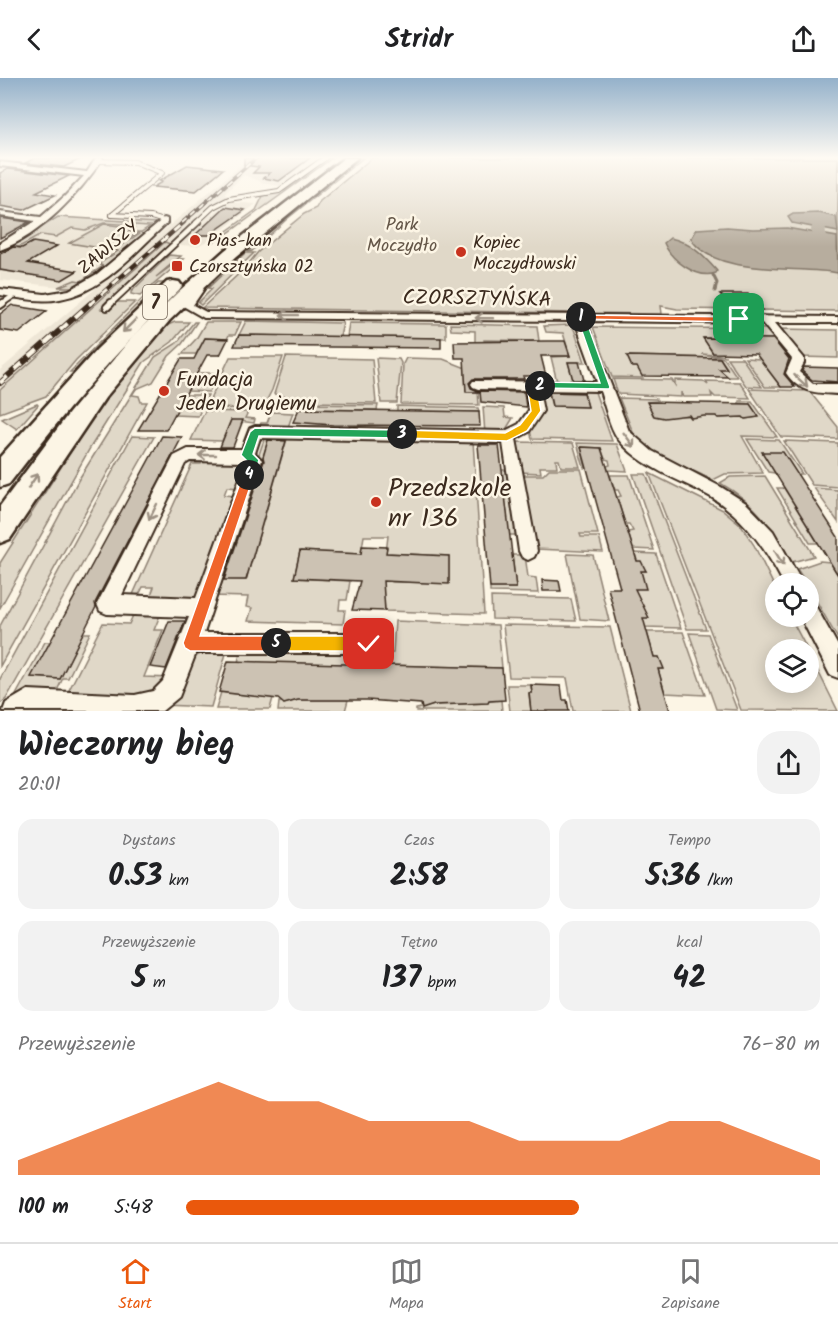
<!DOCTYPE html>
<html lang="pl">
<meta charset="utf-8">
<style>
:root{--surface:#fff;--page:#f2f2f2;--text:#202124;--muted:#757577;--line:#e0e0e0;--accent:#ea580c}
body{margin:0;font-family:Kalam,sans-serif;background:var(--page);color:var(--text);height:100vh;display:flex;flex-direction:column;font-size:22px;white-space:nowrap}
*{box-sizing:border-box;margin:0}
p{font-size:20px;color:var(--muted)}
.icon{flex:none;width:33px;height:33px;fill:none;stroke:currentColor;stroke-width:2;stroke-linecap:round;stroke-linejoin:round}
.map{position:relative;height:633px;overflow:hidden}
.sheet{display:flex;flex-direction:column;background:var(--surface);flex:1}
.sheet>*{flex:none}
.controls{position:absolute;left:765px;top:495px;display:grid;gap:12px}
.controls a{display:grid;place-items:center;width:54px;height:54px;border-radius:50%;background:var(--surface);box-shadow:0 3px 15px #0003;font-size:30px}
.pin{position:absolute;display:grid;place-items:center;width:51px;height:51px;color:#fff;margin:-26px;border-radius:12px;box-shadow:0 3px 9px #0006}
.km{position:absolute;width:30px;height:30px;margin:-15px;border-radius:50%;background:#222;color:#fff;font-size:16px;line-height:30px;text-align:center}
.round{display:grid;place-items:center;flex:none;width:63px;height:63px;border-radius:24px;background:var(--page)}
.headline{display:flex;align-items:center;justify-content:space-between;height:102px;padding:0 18px}
h1{font-size:33px;font-weight:800;line-height:45px}
.figures{display:grid;grid-template-columns:repeat(3,1fr);gap:9px;height:102px;padding:6px 18px}
.figures div{display:grid;align-content:center;border-radius:15px;background:var(--page);text-align:center}
.figures b{font-size:30px;font-weight:800}
.figures small{font-size:16px;font-weight:400}
.figures p{font-size:16px}
.chart{height:168px;padding:12px 18px}
.chart p{display:flex;justify-content:space-between}
.chart svg{width:100%;height:108px;margin-top:6px;fill:var(--accent);opacity:.7}
ul{padding:0 18px;list-style:none;font-size:20px}
li{display:grid;grid-template-columns:96px 72px 1fr;align-items:center;height:45px}
li i{height:15px;border-radius:8px;background:var(--accent)}
header{display:flex;justify-content:space-between;align-items:center;height:78px;padding:0 18px;background:var(--surface);font-size:27px;font-weight:800}
.tabs{display:flex;justify-content:space-around;align-items:center;height:84px;border-top:2px solid var(--line);background:var(--surface);font-size:16px;color:var(--muted)}
.tabs a{display:grid;justify-items:center;gap:3px}
.tabs .on{color:var(--accent)}
.map>svg:first-child{display:block}
.built{fill:#eee6d6}
.green{fill:#e0d8c8;stroke:#8e8173;stroke-width:1.5}
.water{fill:#b7ad9e;stroke:#85796b;stroke-width:1.5}
.lines{fill:none;stroke-linecap:round;stroke-linejoin:round}
.stream{stroke:#85796b;stroke-width:3}
.canal{stroke:#b7ad9e;stroke-width:14}
.building{fill:#ccc2b3;stroke:#3b2a1e;stroke-width:1.5}
.lane-far2-casing{stroke:#3b2a1e;stroke-width:6}
.lane-far1-casing{stroke:#3b2a1e;stroke-width:8}
.lane-casing{stroke:#3b2a1e;stroke-width:10}
.street-casing{stroke:#3b2a1e;stroke-width:4}
.primary-casing{stroke:#3b2a1e;stroke-width:5}
.lane-far2{stroke:#fcf5e5;stroke-width:4}
.lane-far1{stroke:#fcf5e5;stroke-width:4.5}
.lane{stroke:#fcf5e5;stroke-width:6}
.street{fill:#fcf5e5;fill-rule:evenodd}
.primary{fill:#fcf5e5;fill-rule:evenodd}
.rail-far2-casing{stroke:#3b2a1e;stroke-width:4}
.rail-far1-casing{stroke:#3b2a1e;stroke-width:4.5}
.rail-casing{stroke:#3b2a1e;stroke-width:6}
.rail-far2{stroke:#fcf5e5;stroke-width:2;stroke-dasharray:6;stroke-linecap:butt}
.rail-far1{stroke:#fcf5e5;stroke-width:3;stroke-dasharray:8;stroke-linecap:butt}
.rail{stroke:#fcf5e5;stroke-width:4;stroke-dasharray:10;stroke-linecap:butt}
.oneway{stroke:#9c9082}
.split-1{fill:#f0652b;stroke:#fff;stroke-width:1.5}
.split-2{fill:#22a559;stroke:#fff;stroke-width:1.5}
.split-3{fill:#f5b400;stroke:#fff;stroke-width:1.5}
.split-4{fill:#22a559;stroke:#fff;stroke-width:1.5}
.split-5{fill:#f0652b;stroke:#fff;stroke-width:1.5}
.split-6{fill:#f5b400;stroke:#fff;stroke-width:1.5}
.poi-dot{fill:#c8321e;stroke:#fcf5e5;stroke-width:2}
.labels{text-anchor:middle;stroke-width:5;stroke-linejoin:round;paint-order:stroke}
.far-park-label{font-size:18px;fill:#645648;stroke:#fcf5e5}
.far-poi-label{font-size:18px;fill:#3b2a1e;stroke:#fcf5e5;text-anchor:start}
.far-street-label{font-size:18px;fill:#3b2a1e;stroke:#fcf5e5}
.shield{fill:#fcf5e5;stroke:#75675a;stroke-width:1.5}
.shield-label{font-size:20px;font-weight:bold;fill:#3b2a1e}
.street-label{font-size:21px;fill:#3b2a1e;stroke:#fcf5e5}
.poi-label{font-size:21px;fill:#3b2a1e;stroke:#fcf5e5;text-anchor:start}
.near-poi-label{font-size:26px;fill:#3b2a1e;stroke:#fcf5e5;text-anchor:start}
</style>
<header><svg class="icon" aria-label="back" viewBox="0 0 24 24"><path d="M15 5l-7 7 7 7"/></svg>Stridr<svg class="icon" aria-label="share" viewBox="0 0 24 24"><path d="M12 15V3M7 8l5-5 5 5M5 13v7h14v-7"/></svg></header>
<div class="map">
<svg width="838" height="633" viewBox="0 0 838 633">
<rect width="100%" height="100%" fill="#fcf5e5"/>
<filter id="ink" filterUnits="userSpaceOnUse"><feTurbulence type="fractalNoise" baseFrequency=".0167" numOctaves="2"/><feDisplacementMap in="SourceGraphic" scale="12" xChannelSelector="R" yChannelSelector="G"/><feConvolveMatrix kernelMatrix="1 2 1 2 8 2 1 2 1" color-interpolation-filters="sRGB"/></filter>
<g filter="url(#ink)">
<!-- built -->
<g class="built">
<polygon points="249,80 323,80 281,108 261,105 262,104 244,97 224,116 231,119 209,130 170,166 164,164 0,312 0,292"/>
<polygon points="231,124 256,126 211,161 197,168 179,167 210,137"/>
<polygon points="58,139 158,145 77,211 0,202 0,174"/>
</g>
<!-- green -->
<g class="green">
<polygon points="328,80 332,80 224,158 210,165 256,132 263,118 286,112"/>
<polygon points="358,80 363,80 287,141 252,173 247,174 269,157 264,156 247,170 252,164"/>
<polygon points="372,80 838,80 838,233 677,231 661,228 662,236 202,230 245,190 258,174 304,136 316,130 320,123"/>
<polygon points="58,139 158,145 82,209 58,209 75,202 81,203 103,188 99,186 118,173 115,172 150,148 104,145 85,152 72,150 56,159 41,157 19,169 13,168 4,175 0,175"/>
<polygon points="104,146 134,150 128,154 139,154 119,167 117,166 120,163 107,171 69,165"/>
<polygon points="165,164 170,166 101,231 108,232 117,224 135,224 76,282 46,318 0,335 0,312"/>
<polygon points="245,175 254,175 201,227 198,225 212,211 208,210"/>
<polygon points="169,177 181,178 156,199 181,181 184,181 140,218 131,216 131,214"/>
<polygon points="158,205 165,205 73,294 70,294"/>
<polygon points="246,243 343,245 340,259 239,257"/>
<polygon points="175,244 189,244 172,264 144,284 90,370 0,530 0,485 110,312 161,250"/>
<polygon points="194,244 197,244 182,266 169,278 153,304 136,311 132,317 139,318 141,324 147,324 0,588 0,548 79,401 155,279 177,265"/>
<polygon points="206,244 241,244 235,257 229,257 227,261 205,260 196,276 182,276 196,261"/>
<polygon points="349,245 446,246 446,260 347,259"/>
<polygon points="450,246 537,248 539,263 484,262 486,283 475,264 475,253 451,252"/>
<polygon points="569,247 574,251 585,284 568,284 574,304 557,304 551,279 570,278 563,255 546,254 544,248"/>
<polygon points="593,249 770,251 793,279 777,279 776,277 787,277 774,261 704,260 713,276 726,278 702,276 724,280 737,299 728,299 719,291 727,290 720,280 627,278 632,289 640,289 639,292 643,300 612,299"/>
<polygon points="777,251 838,252 838,280 800,279"/>
<polygon points="230,279 283,279 272,312 262,331 206,330"/>
<polygon points="286,279 372,281 376,325 307,324 274,316"/>
<polygon points="376,280 399,281 401,285 397,325 381,325"/>
<polygon points="406,280 443,281 476,294 465,294 466,313 478,314 479,327 401,326 403,286"/>
<polygon points="727,280 742,280 762,309 746,308"/>
<polygon points="745,280 760,281 781,309 765,309"/>
<polygon points="197,295 218,295 209,314 188,313"/>
<polygon points="613,301 672,302 675,307 675,302 703,303 708,307 706,303 740,304 750,320 715,319 711,315 712,319 683,319 681,314 681,319 618,316"/>
<polygon points="559,311 548,314 552,328 588,329 584,315 571,312 595,314 612,363 532,361 529,348 538,314 543,311"/>
<polygon points="749,311 809,313 838,349 838,361 781,359"/>
<polygon points="186,317 208,317 198,338 174,337"/>
<polygon points="619,320 656,321 658,323 648,324 653,337 670,339 669,337 689,338 691,340 696,337 716,338 718,340 743,339 745,341 758,339 750,326 739,325 739,323 752,323 777,359 742,358 763,395 725,396 713,402 652,374 635,359"/>
<polygon points="298,326 378,327 377,332 297,331"/>
<polygon points="38,327 17,351 2,341 37,326"/>
<polygon points="397,328 478,330 479,334 397,333"/>
<polygon points="483,329 504,330 505,339 513,340 505,353 485,356"/>
<polygon points="205,333 248,334 245,340 255,341 254,345 231,342 222,363 191,362"/>
<polygon points="271,334 293,335 287,352 258,351 261,345 267,345"/>
<polygon points="132,358 154,359 6,621 0,626 0,601"/>
<polygon points="265,359 473,363 484,536 385,533 382,501 393,504 449,505 449,478 386,475 388,458 364,458 361,476 300,473 294,500 350,503 347,522 340,522 339,532 345,532 343,546 248,543 252,530 246,529 248,519 212,518 228,469 233,469 222,501 246,502 287,361 269,360 262,382 257,382"/>
<polygon points="747,361 779,362 802,396 797,396 763,374 775,395 768,394"/>
<polygon points="784,363 838,365 838,409 812,407"/>
<polygon points="514,364 573,365 580,389 561,389 559,382 556,382 557,389 540,389 541,395 519,394"/>
<polygon points="577,365 617,366 627,393 608,392 607,388 610,387 609,382 605,381 601,370 581,369 586,390 584,390"/>
<polygon points="203,379 245,383 247,389 240,410 227,409 224,417 237,418 200,523 149,522 154,509 143,509 137,521 131,521 192,386 201,386"/>
<polygon points="549,391 581,391 598,456 580,456 581,459 599,459 603,474 536,471 520,397 543,397"/>
<polygon points="502,392 512,392 521,457 509,457"/>
<polygon points="649,395 723,432 740,446 754,467 775,510 776,538 790,539 807,571 776,572 776,604 808,604 809,575 838,633 741,632"/>
<polygon points="633,396 646,396 706,551 687,551"/>
<polygon points="610,397 629,397 654,472 633,471 628,454 633,453 629,446 625,446 617,419 621,418 618,412 615,412"/>
<path d="M 765,398 L 814,478 L 792,484 C 772,449 756,425 720,405 L 730,399 Z"/>
<polygon points="777,410 784,410 818,465 810,465"/>
<polygon points="814,410 838,412 838,444"/>
<polygon points="635,475 656,476 681,550 645,549 634,511 641,493 646,493 637,483"/>
<polygon points="567,476 593,477 609,543 580,541"/>
<polygon points="512,477 525,477 528,499 536,500 538,515 490,514 490,510 516,510"/>
<polygon points="820,483 830,484 838,497 838,561 809,510 808,506 806,505 797,491"/>
<polygon points="491,519 571,521 576,543 492,541"/>
<polygon points="135,533 161,535 154,552 163,552 144,599 172,600 151,619 65,620 103,545 129,546"/>
<polygon points="395,543 498,547 502,590 380,587 381,576 393,575"/>
<polygon points="503,547 610,549 631,633 573,633 567,600 509,599"/>
<polygon points="647,554 683,554 705,617 665,615 658,591 663,591 659,579 654,579"/>
<polygon points="83,555 90,555 68,600 63,600 54,619 16,617 45,564 50,564 32,599 60,601"/>
<polygon points="689,555 708,556 737,632 716,631"/>
<path d="M 227,572 L 211,629 L 162,627 L 191,582 C 202,572 212,573 227,572 Z"/>
<polygon points="241,572 358,575 357,587 238,584"/>
<polygon points="507,607 531,607 532,615 529,615 531,633 510,633"/>
<polygon points="221,614 273,620 270,631 216,631"/>
<polygon points="298,622 348,622 345,633 278,633 279,624 284,624 284,626"/>
<polygon points="501,622 502,633 416,633 416,631 434,627 488,625 489,623"/>
</g>
<!-- water -->
<g class="water">
<polygon points="793,136 819,135 836,139 838,154 792,145 788,139"/>
<path d="M 727,149 L 753,151 L 787,150 L 837,159 L 838,195 C 796,187 717,200 691,161 L 697,151 Z"/>
<path d="M 670,160 C 690,164 704,178 717,193 L 716,195 C 697,202 671,182 664,165 Z"/>
</g>
<g class="lines">
<!-- stream -->
<polyline class="stream" points="713,197 717,205 715,213"/>
<!-- canal -->
<polyline class="canal" points="818,152 819,156"/>
</g>
<!-- building -->
<g class="building">
<polygon points="35,80 83,80 64,89 25,85"/>
<polygon points="244,80 310,80 279,103 264,100 270,95 253,95 259,89 244,87"/>
<polygon points="187,87 223,91 196,113 153,109 162,104 159,103"/>
<polygon points="8,91 69,98 36,114 55,117 24,132 0,128 0,95"/>
<polygon points="225,129 245,132 209,157 195,157"/>
<polygon points="0,140 29,144 0,160"/>
<polygon points="33,164 57,168 28,185 77,193 62,202 0,192 0,176 13,169 22,170"/>
<polygon points="720,216 748,216 762,232 736,232"/>
<polygon points="12,227 15,228 47,233 19,255 0,252 0,236"/>
<polygon points="239,257 441,260 441,270 234,268"/>
<polygon points="205,260 228,261 220,277 207,277 166,352 138,352 181,281 194,281"/>
<polygon points="703,260 773,261 789,281 784,296 795,309 781,309 756,276 713,275"/>
<polygon points="547,263 565,263 570,278 541,278 546,298 523,298 524,301 473,301 469,305 471,310 478,313 524,314 526,329 481,324 480,314 466,314 464,280 455,280 454,264"/>
<polygon points="627,278 720,280 727,291 719,291 728,299 642,298 637,289 632,289"/>
<polygon points="568,284 579,284 584,302 573,302"/>
<polygon points="804,289 838,290 838,304 812,302 802,293"/>
<polygon points="549,314 584,315 588,329 552,328"/>
<polygon points="647,324 750,326 759,339 745,341 743,339 718,340 716,338 704,338 691,340 689,337 664,340 654,338"/>
<polygon points="299,331 479,334 480,348 333,347 293,344"/>
<polygon points="231,342 243,342 233,369 220,369"/>
<polygon points="162,358 182,359 95,525 96,529 60,601 31,599"/>
<polygon points="268,362 286,363 246,502 224,502 264,383 263,379"/>
<polygon points="478,367 499,367 516,510 490,510"/>
<polygon points="581,369 601,370 637,483 641,483 646,493 641,493 646,511 635,511 649,540 643,540 654,579 659,579 664,591 658,591 670,633 640,633 608,510 620,510"/>
<polygon points="762,374 783,374 838,459 838,497"/>
<polygon points="362,468 387,469 386,475 449,478 449,506 383,503 385,533 352,532 360,503 294,500 300,473 361,476"/>
<polygon points="542,502 559,503 561,513 543,513"/>
<polygon points="169,543 185,543 166,591 150,589"/>
<polygon points="228,583 502,590 505,622 489,623 488,625 434,627 422,631 421,626 367,622 298,622 284,626 278,621 219,614"/>
<polygon points="531,607 561,608 563,622 567,622 569,633 531,633 529,615 532,615"/>
</g>
<g class="lines">
<!-- lane-far2 casing -->
<g class="lane-far2-casing">
<g id="lane-far2">
<polyline points="98,83 135,84 162,95 112,137"/>
<polyline points="112,137 151,139 164,143"/>
<polyline points="196,145 213,129 229,121 279,113 325,80"/>
</g>
</g>
<!-- lane-far1 casing -->
<g class="lane-far1-casing">
<g id="lane-far1">
<polyline points="0,227 16,216"/>
<polyline points="109,227 198,144"/>
</g>
</g>
<!-- lane casing -->
<g class="lane-casing">
<g id="lane">
<polyline points="0,227 3,225"/>
<polyline points="107,229 111,225"/>
</g>
</g>
<!-- street casing -->
<g class="street-casing">
<g id="street">
<path d="M 96,80 L 103,80 C 80,115 40,158 0,172 L 0,165 L 35,143 L 0,138 L 0,134 L 41,139 L 65,118 L 84,98 L 0,88 L 0,84 L 87,94 Z"/>
<path d="M 164,140 L 167,141 L 167,145 C 136,173 103,214 60,221 C 40,225 19,220 0,217 L 0,211 L 45,216 L 69,212 L 97,196 Z"/>
<path d="M 199,208 L 204,211 L 193,227 L 206,234 L 838,239 L 838,245 L 775,245 L 804,280 L 804,285 L 799,294 L 813,306 L 838,306 L 838,316 C 816,315 799,315 786,295 L 792,281 L 762,245 L 586,243 L 629,353 L 652,373 L 721,409 L 746,425 L 773,453 L 803,506 L 784,506 C 765,470 745,440 711,419 C 680,401 641,390 618,361 C 609,348 605,328 600,313 L 539,312 L 543,333 L 529,354 L 516,361 L 537,473 L 534,479 L 528,482 L 522,479 L 519,473 L 503,365 L 260,360 L 255,375 L 262,382 L 204,555 L 369,555 L 376,558 L 379,565 L 376,572 L 369,575 L 196,575 L 179,619 L 162,633 L 3,633 L 6,625 L 28,612 L 135,617 L 153,613 L 163,603 L 189,539 L 107,536 L 100,533 L 97,526 L 174,378 L 188,371 L 242,371 L 250,350 L 255,348 L 505,353 L 519,346 L 529,332 L 526,312 L 478,311 L 473,309 L 471,306 L 473,303 L 597,304 L 575,243 L 204,240 L 183,228 C 183,221 192,210 199,208 ZM 190,383 L 246,384 L 196,520 L 122,517 L 185,386 Z"/>
<polygon points="808,524 815,527 838,568 838,600 830,597 800,538 808,538"/>
</g>
</g>
<!-- primary casing -->
<g class="primary-casing">
<g id="primary">
<polygon points="344,80 357,80 236,179 170,242 105,320 10,461 0,465 0,428 69,335 133,258 179,213 225,172"/>
<path d="M 173,203 L 179,204 L 182,208 L 179,212 C 117,272 62,337 9,406 L 0,409 L 0,379 L 97,271 L 167,204 Z"/>
</g>
</g>
<!-- lane-far2 -->
<use href="#lane-far2" class="lane-far2"/>
<!-- lane-far1 -->
<use href="#lane-far1" class="lane-far1"/>
<!-- lane -->
<use href="#lane" class="lane"/>
<!-- street -->
<use href="#street" class="street"/>
<!-- primary -->
<use href="#primary" class="primary"/>
<!-- rail-far2 casing -->
<g class="rail-far2-casing">
<polyline id="rail-far2" points="182,145 256,80"/>
</g>
<!-- rail-far1 casing -->
<g class="rail-far1-casing">
<polyline id="rail-far1" points="89,227 184,144"/>
</g>
<!-- rail casing -->
<g class="rail-casing">
<polyline id="rail" points="0,305 91,225"/>
</g>
<!-- rail-far2 -->
<use href="#rail-far2" class="rail-far2"/>
<!-- rail-far1 -->
<use href="#rail-far1" class="rail-far1"/>
<!-- rail -->
<use href="#rail" class="rail"/>
</g>
<!-- one-way arrows -->
<defs><path id="oneway-shaft" d="M-6 0H5M1.5-3L5.5 0L1.5 3" fill="none" stroke-width="1.6" stroke-linecap="round" stroke-linejoin="round" transform="scale(1.5)"/></defs>
<g class="oneway">
<use href="#oneway-shaft" transform="translate(289 237) rotate(-179)"/>
<use href="#oneway-shaft" transform="translate(484 240) rotate(-179)"/>
<use href="#oneway-shaft" transform="translate(129 248) rotate(135)"/>
<use href="#oneway-shaft" transform="translate(801 303) rotate(42)"/>
<use href="#oneway-shaft" transform="translate(629 362) rotate(53)"/>
<use href="#oneway-shaft" transform="translate(207 377) rotate(-180)"/>
<use href="#oneway-shaft" transform="translate(33 403) rotate(-56)"/>
<use href="#oneway-shaft" transform="translate(153 434) rotate(116)"/>
<use href="#oneway-shaft" transform="translate(779 480) rotate(59)"/>
</g>
</g>
<!-- sky -->
<linearGradient id="sky" x2="0" y2="1"><stop stop-color="#94b1ca"/><stop offset="0.47" stop-color="#fefaf3"/><stop offset="1" stop-color="#fefaf3" stop-opacity="0"/></linearGradient>
<rect width="838" height="169" fill="url(#sky)"/>
<!-- split-1 -->
<polygon class="split-1" points="581,237 739,239 743,241 739,244 578,241 577,239"/>
<!-- split-2 -->
<polygon class="split-2" points="581,237 585,239 610,309 609,311 537,310 537,305 540,304 600,305 577,239"/>
<!-- split-3 -->
<polygon class="split-3" points="531,304 540,304 545,308 537,311 541,333 527,353 507,363 402,360 396,356 402,352 505,355 520,347 531,333 527,308"/>
<!-- split-4 -->
<polygon class="split-4" points="255,350 402,352 407,356 402,360 259,358 253,376 259,382 253,400 249,402 243,397 248,384 241,377 250,354"/>
<!-- split-5 -->
<polygon class="split-5" points="249,392 254,397 200,558 276,558 281,560 283,565 281,571 276,573 190,573 185,570 183,565 243,397"/>
<!-- split-6 -->
<polygon class="split-6" points="276,558 369,558 374,560 376,566 374,571 369,573 276,573 270,571 268,565 270,560"/>
<!-- markers -->
<g class="poi-dot">
<circle cx="195" cy="162" r="6"/>
<circle cx="461" cy="174" r="6"/>
<rect x="171" y="182" width="12" height="12" rx="3"/>
<circle cx="164" cy="313" r="6"/>
<circle cx="376" cy="424" r="6"/>
</g>
<g class="labels">
<!-- far-park labels -->
<g class="far-park-label">
<text x="402" y="152">Park<tspan x="402" dy="21">Moczydło</tspan></text>
</g>
<!-- far-poi labels -->
<g class="far-poi-label">
<text x="207" y="168">Pias-kan</text>
<text x="473" y="170">Kopiec<tspan x="473" dy="21">Moczydłowski</tspan></text>
<text x="189" y="194">Czorsztyńska 02</text>
</g>
<!-- far-street labels -->
<g class="far-street-label">
<text transform="translate(108 169) rotate(-40)" y="6">ZAWISZY</text>
</g>
<!-- shield labels -->
<rect class="shield" x="143" y="207" width="24" height="34" rx="4.5"/>
<g class="shield-label">
<text x="155" y="231">7</text>
</g>
<!-- street labels -->
<g class="street-label">
<text transform="translate(477 220) rotate(1)" y="7">CZORSZTYŃSKA</text>
</g>
<!-- poi labels -->
<g class="poi-label">
<text x="176" y="308">Fundacja<tspan x="176" dy="24">Jeden Drugiemu</tspan></text>
</g>
<!-- near-poi labels -->
<g class="near-poi-label">
<text x="388" y="418">Przedszkole<tspan x="388" dy="30">nr 136</tspan></text>
</g>
</g>
</svg>
<div class="controls">
<a><svg class="icon" aria-label="locate" viewBox="0 0 24 24"><circle cx="12" cy="12" r="6"/><path d="M12 2v4M12 18v4M2 12h4M18 12h4"/></svg></a>
<a><svg class="icon" aria-label="layers" viewBox="0 0 24 24"><path d="M12 4l9 5-9 5-9-5zM3 14l9 5 9-5"/></svg></a>
</div>
<div class="pin" style="left:739px;top:241px;background:#1e9e55"><svg class="icon" aria-label="arrive" viewBox="0 0 24 24"><path d="M6 21V4h12l-3 4 3 4H6"/></svg></div>
<div class="pin" style="left:369px;top:566px;background:#d93025"><svg class="icon" aria-label="check" viewBox="0 0 24 24"><path d="M5 12l5 5 9-10"/></svg></div>
<b class="km" style="left:581px;top:239px">1</b>
<b class="km" style="left:540px;top:308px">2</b>
<b class="km" style="left:402px;top:356px">3</b>
<b class="km" style="left:249px;top:397px">4</b>
<b class="km" style="left:276px;top:565px">5</b>
</div>
<section class="sheet">
<div class="headline"><div><h1>Wieczorny bieg</h1><p>20:01</p></div><a class="round"><svg class="icon" aria-label="share" viewBox="0 0 24 24"><path d="M12 15V3M7 8l5-5 5 5M5 13v7h14v-7"/></svg></a></div>
<div class="figures">
<div><p>Dystans</p><b>0.53<small> km</small></b></div>
<div><p>Czas</p><b>2:58</b></div>
<div><p>Tempo</p><b>5:36<small> /km</small></b></div>
</div>
<div class="figures">
<div><p>Przewyższenie</p><b>5<small> m</small></b></div>
<div><p>Tętno</p><b>137<small> bpm</small></b></div>
<div><p>kcal</p><b>42</b></div>
</div>
<div class="chart"><p><span>Przewyższenie</span>76–80 m</p>
<svg viewBox="0 0 160 44" preserveAspectRatio="none"><path d="M0 44V38L10 30L20 22L30 14L40 6L50 14L60 14L70 22L80 22L90 22L100 30L110 30L120 30L130 22L140 22L150 30L160 38V44z"/></svg>
</div>
<ul>
<li><b>100 m</b>5:48<i style="width:62%"></i></li>
</ul>
</section>
<nav class="tabs">
<a class="on"><svg class="icon" aria-label="home" viewBox="0 0 24 24"><path d="M3 11l9-7 9 7M6 9v11h12V9"/></svg>Start</a>
<a><svg class="icon" aria-label="map" viewBox="0 0 24 24"><path d="M3 6l6-2 6 2 6-2v14l-6 2-6-2-6 2zM9 4v14M15 6v14"/></svg>Mapa</a>
<a><svg class="icon" aria-label="saved" viewBox="0 0 24 24"><path d="M7 4h10v16l-5-4-5 4z"/></svg>Zapisane</a>
</nav>
